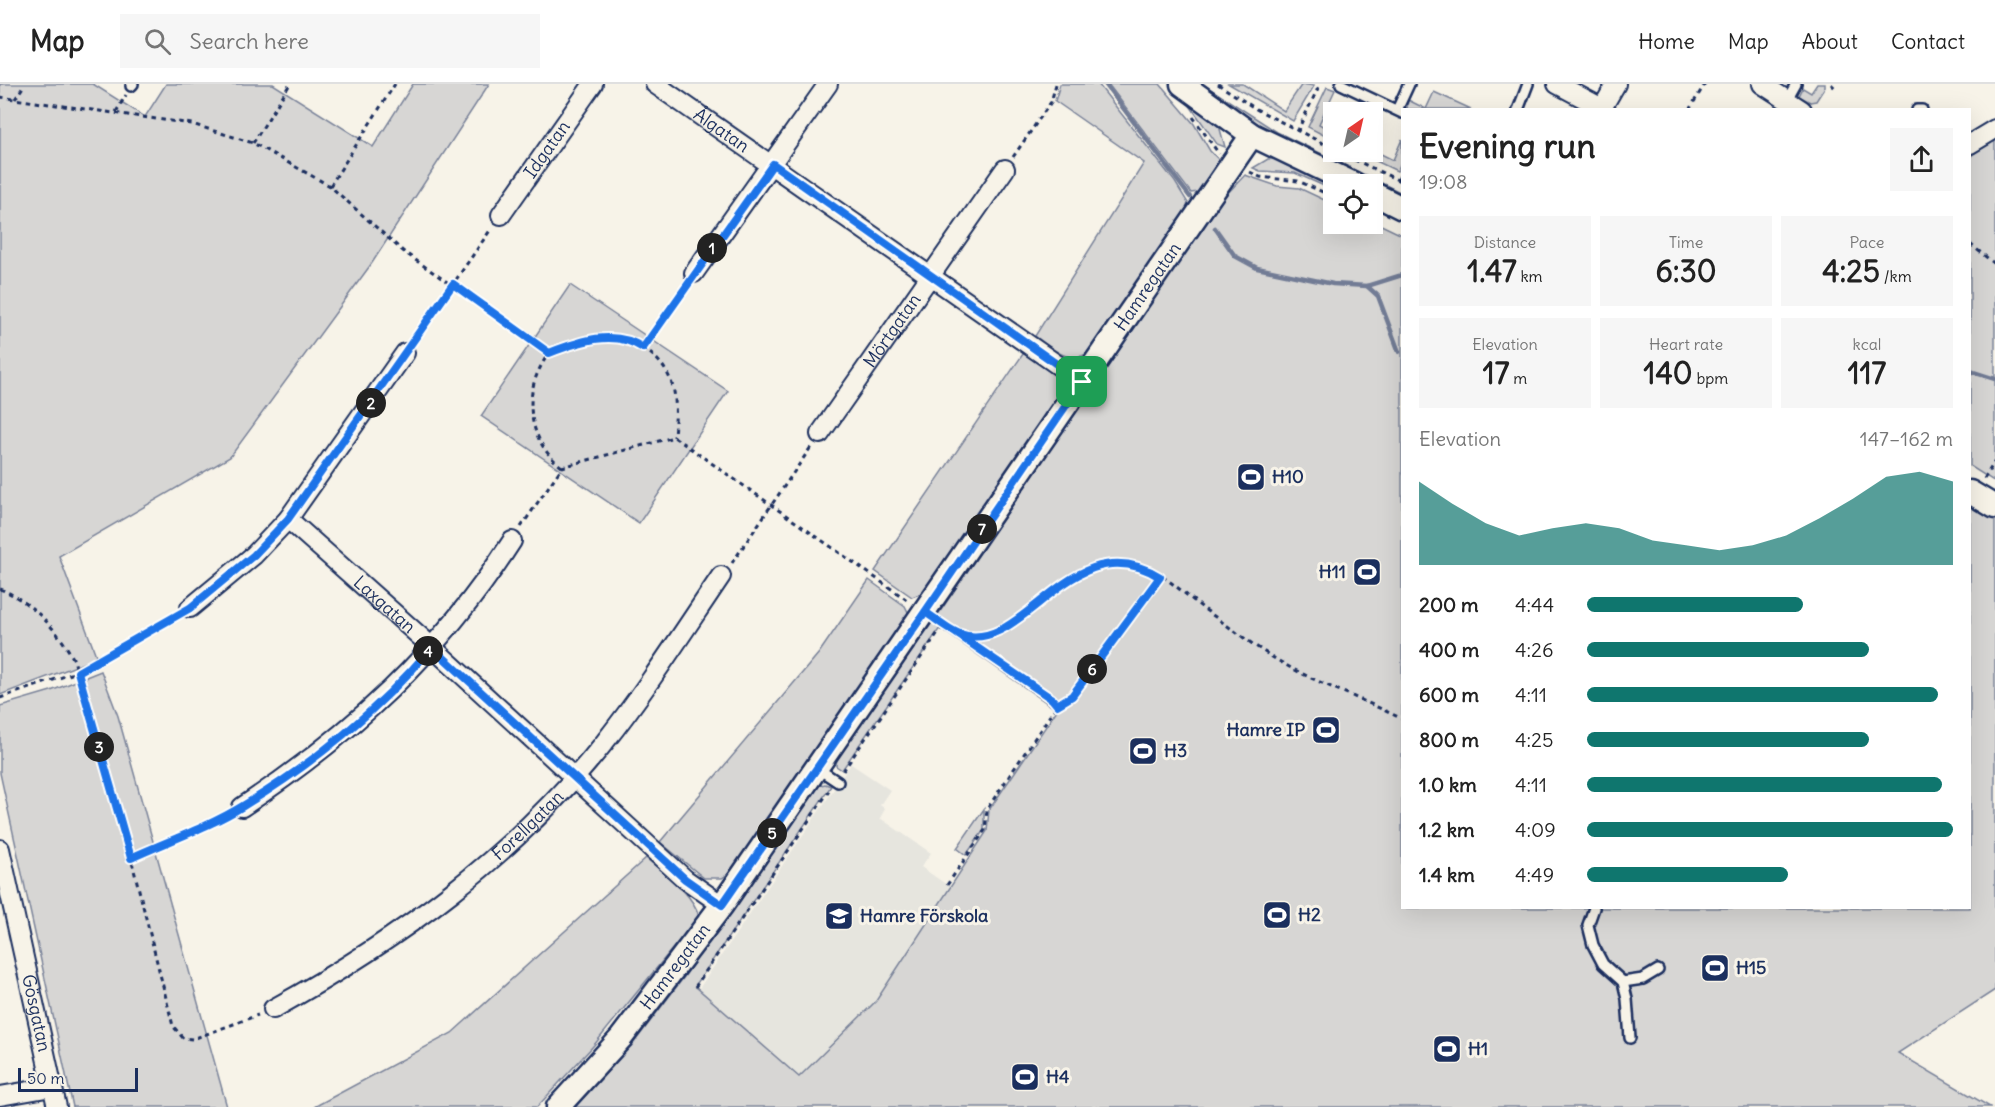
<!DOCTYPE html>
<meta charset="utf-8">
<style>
:root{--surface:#fff;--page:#f6f6f6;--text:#222;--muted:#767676;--line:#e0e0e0;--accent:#0f766e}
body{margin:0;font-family:Delius,sans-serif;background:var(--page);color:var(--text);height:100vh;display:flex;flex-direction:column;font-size:22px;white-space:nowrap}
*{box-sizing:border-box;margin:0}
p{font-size:20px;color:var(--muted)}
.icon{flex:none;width:33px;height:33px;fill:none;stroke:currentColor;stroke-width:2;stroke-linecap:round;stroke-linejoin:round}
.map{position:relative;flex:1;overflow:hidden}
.drawer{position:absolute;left:1401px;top:24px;width:570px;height:801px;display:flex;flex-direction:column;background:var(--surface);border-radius:0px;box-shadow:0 6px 24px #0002}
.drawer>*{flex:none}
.needle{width:39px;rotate:34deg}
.fabs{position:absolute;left:1323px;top:18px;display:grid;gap:12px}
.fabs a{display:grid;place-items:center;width:60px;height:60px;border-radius:0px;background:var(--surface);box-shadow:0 6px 24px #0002;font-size:30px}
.scale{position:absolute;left:18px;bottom:15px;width:120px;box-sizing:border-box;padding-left:6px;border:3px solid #1b2f5e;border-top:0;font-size:16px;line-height:21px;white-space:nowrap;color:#1b2f5e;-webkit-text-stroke:4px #f7f3e8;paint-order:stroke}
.pin{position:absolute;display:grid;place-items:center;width:51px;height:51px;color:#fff;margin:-26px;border-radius:12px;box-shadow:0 3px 9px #0006}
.km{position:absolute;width:30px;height:30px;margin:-15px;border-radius:50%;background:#222;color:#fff;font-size:16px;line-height:30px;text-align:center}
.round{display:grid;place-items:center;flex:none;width:63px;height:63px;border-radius:0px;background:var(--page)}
.summary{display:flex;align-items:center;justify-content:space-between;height:102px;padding:0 18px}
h1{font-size:33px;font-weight:700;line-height:45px}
.figures{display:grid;grid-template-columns:repeat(3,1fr);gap:9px;height:102px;padding:6px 18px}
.figures div{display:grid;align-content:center;border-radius:0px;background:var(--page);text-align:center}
.figures b{font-size:30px;font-weight:700}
.figures small{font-size:16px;font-weight:400}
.figures p{font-size:16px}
.chart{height:168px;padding:12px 18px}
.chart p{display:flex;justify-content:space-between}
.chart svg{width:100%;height:108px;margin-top:6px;fill:var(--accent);opacity:.7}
ul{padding:0 18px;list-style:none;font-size:20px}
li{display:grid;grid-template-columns:96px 72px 1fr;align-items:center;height:45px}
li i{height:15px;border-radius:8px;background:var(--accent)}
header{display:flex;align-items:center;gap:36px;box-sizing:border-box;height:84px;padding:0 30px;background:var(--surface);border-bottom:2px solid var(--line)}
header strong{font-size:28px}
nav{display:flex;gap:33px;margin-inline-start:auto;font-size:21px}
.search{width:420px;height:54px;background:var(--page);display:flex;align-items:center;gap:15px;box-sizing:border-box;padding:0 21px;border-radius:0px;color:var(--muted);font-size:22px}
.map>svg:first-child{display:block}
.built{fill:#e6e5de}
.green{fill:#d7d6d4;stroke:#798299;stroke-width:1.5}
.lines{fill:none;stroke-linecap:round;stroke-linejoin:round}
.stream{stroke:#727c95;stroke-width:4.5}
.service-casing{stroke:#1b2f5e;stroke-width:14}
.minor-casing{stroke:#1b2f5e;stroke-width:22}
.tertiary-casing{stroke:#1b2f5e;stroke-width:27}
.path{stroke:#1b2f5e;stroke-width:3;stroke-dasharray:4.5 4.5;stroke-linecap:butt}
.service{stroke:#f7f3e8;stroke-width:9}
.minor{stroke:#f7f3e8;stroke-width:18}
.tertiary{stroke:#f7f3e8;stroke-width:22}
.route-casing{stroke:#fff;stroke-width:12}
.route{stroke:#1a73e8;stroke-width:8}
.labels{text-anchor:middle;stroke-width:6;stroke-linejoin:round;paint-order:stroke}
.street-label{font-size:18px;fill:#1b2f5e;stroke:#f7f3e8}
.poi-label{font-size:18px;font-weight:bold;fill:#1b2f5e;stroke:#f7f3e8;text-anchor:start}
</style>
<header>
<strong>Map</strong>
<div class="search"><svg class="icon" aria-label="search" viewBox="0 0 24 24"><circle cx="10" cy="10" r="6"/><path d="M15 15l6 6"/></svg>Search here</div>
<nav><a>Home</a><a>Map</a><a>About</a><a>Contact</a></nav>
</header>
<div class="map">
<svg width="1995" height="1023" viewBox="0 0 1995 1023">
<rect width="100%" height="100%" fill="#f7f3e8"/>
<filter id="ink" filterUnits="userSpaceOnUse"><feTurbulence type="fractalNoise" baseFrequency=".0167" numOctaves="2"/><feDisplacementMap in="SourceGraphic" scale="12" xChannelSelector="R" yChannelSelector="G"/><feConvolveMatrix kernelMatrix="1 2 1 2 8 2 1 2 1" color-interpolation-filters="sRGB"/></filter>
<g filter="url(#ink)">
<!-- built -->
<polygon class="built" points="851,680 890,706 880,721 885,725 880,734 931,769 921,783 950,803 876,917 799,993 698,906"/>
<!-- green -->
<g class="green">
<polygon points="0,0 93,0 145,33 166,0 273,0 373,63 413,0 489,0 372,179 230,373 59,472 97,574 0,611"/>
<path d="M 1060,0 L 1098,0 L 1175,98 L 1188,119 L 1185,130 L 1091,266 C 1072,284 1051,264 1035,252 L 1144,79 L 1055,17 Z"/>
<polygon points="1108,0 1160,0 1194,40 1210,67 1219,76 1198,108 1191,109"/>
<polygon points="1196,0 1203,0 1277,48 1402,109 1402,112 1261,42"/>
<polygon points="1229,0 1243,0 1284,27 1302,0 1314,2 1293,37"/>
<polygon points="1817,0 1825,0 1825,3 1816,17 1810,18 1799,12 1803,4 1811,9"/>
<polygon points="1327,3 1335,6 1319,40 1333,48 1333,56 1308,43"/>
<polygon points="1434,8 1471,25 1407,25 1408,16 1426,25"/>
<polygon points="1186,16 1218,38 1225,63 1217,60"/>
<polygon points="1995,53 1995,398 1970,382 1970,73"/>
<polygon points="1402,55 1402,77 1397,87 1357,68 1373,66 1393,76"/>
<polygon points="1268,75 1276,75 1333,101 1333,106 1295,89 1260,87 1253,84"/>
<polygon points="1245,91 1277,102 1299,104 1333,120 1334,140 1373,137 1402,151 1402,824 1970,824 1970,421 1995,435 1995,906 1898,969 1990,1023 575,1023 633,960 684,893 817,702 825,700 831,702 695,902 799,993 876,917 987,747 989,726 1057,626 940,544 842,686 836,682 837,673 939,529 1191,159 1223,114"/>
<polygon points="570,201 728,307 639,439 481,332"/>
<polygon points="1025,267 1058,293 1060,305 1058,317 923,509 912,513 875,487"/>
<polygon points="869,496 905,522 909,530 731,788 722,794 704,794 660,758 819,569"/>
<polygon points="101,587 118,632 227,1023 73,1023 0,689 0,622 51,607"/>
<polygon points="984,725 984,746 966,771 957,764"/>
<path d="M 646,774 C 664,790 692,808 699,832 L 594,961 L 537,1023 L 314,1023 L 452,949 Z"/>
</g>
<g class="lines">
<!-- stream -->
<g class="stream">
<polyline points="1105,0 1190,113"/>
<polyline points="1215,144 1235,172 1257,184 1333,200 1367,202 1402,191"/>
<polyline points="1367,202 1378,212 1399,268"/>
<polyline points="1970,287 1995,295"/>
</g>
<!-- service casing -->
<g class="service-casing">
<g id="service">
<polyline points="1341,0 1402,29"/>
<polyline points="131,2 133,0"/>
<polyline points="1787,16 1796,0"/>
<polyline points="1397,26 1409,0"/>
<polyline points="1518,26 1528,0"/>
<polyline points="1917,26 1922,26"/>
<polyline points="817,684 838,698"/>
<polyline points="1594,824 1588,841 1593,861 1603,880 1623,898 1627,915 1630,954"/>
<polyline points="1623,898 1643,895 1658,886"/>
</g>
</g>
<!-- minor casing -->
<g class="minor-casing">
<g id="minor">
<path id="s1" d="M 655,0 L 1082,298"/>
<polyline points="1557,0 1602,24"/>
<polyline points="1762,0 1802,26"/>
<polyline points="1601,26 1616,0"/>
<polyline points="1970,60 1995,45"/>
<path id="s2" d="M 501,131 L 593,0"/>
<polyline points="694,189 828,0"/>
<path id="s3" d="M 820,350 L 1005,85"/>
<path id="s4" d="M 288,435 L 432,563 L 685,795 L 722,821"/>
<polyline points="190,524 254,471 288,435 405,269"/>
<path d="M 242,723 C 352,650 440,569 512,457"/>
<path id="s5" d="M 0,765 L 57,1023"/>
<path id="s6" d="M 273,925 C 398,856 514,772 604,659 C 646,606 683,548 721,492"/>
<polyline points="0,1012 52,1003"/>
</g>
</g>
<!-- tertiary casing -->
<g class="tertiary-casing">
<g id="tertiary">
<polyline points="1182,0 1252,51 1354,100"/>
<polyline points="1372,109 1402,124"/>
<polyline points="1970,408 1995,423"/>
<path id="s7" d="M 558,1023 L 621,954 L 722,821 L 1252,51"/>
</g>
</g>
<!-- path -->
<g class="path">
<polyline points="1218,0 1256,25 1334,65"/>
<polyline points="1831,0 1836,5"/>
<polyline points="0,13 192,40 253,59 330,102 404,168 549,269"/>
<polyline points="15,15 25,0"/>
<polyline points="1689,26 1705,0"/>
<polyline points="116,28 126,11"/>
<polyline points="1193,33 1219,70"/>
<polyline points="1297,48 1320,0"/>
<polyline points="253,59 290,0"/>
<polyline points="1338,68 1402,98"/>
<polyline points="1013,73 1051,18 1056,0"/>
<polyline points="1250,88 1260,93 1298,97 1334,113"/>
<polyline points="1398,96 1402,87"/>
<polyline points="330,102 395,0"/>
<polyline points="1970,160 1995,180"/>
<polyline points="415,255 491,145"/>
<polyline points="643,264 686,201"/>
<path d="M 562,383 C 532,361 522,318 540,284 C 542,280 546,272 550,269 C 559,262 577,258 589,256 C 625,249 662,266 673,303 C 677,319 675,337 674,353"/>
<polyline points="1984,395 1995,377"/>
<polyline points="521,443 562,383 674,353 910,518"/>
<polyline points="732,479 811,363"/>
<path d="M 0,505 C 31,517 59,547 74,576 L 131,774 L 173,942 L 183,954 L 193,955 L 258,931"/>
<path d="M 938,536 C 950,544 961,552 975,552 C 1020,553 1065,478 1123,478 C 1152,478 1182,508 1204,525 C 1234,546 1262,569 1295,586 C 1330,604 1367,617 1402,635"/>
<polyline points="0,614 77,588 175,532"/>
<polyline points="1057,621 1072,612 1160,493"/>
<polyline points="843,687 944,540"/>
<polyline points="131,774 227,730"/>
<polyline points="947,801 985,746 987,725 1057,621 1052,615 961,551"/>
<polyline points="695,903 829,707"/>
</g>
<!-- service -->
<use href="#service" class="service"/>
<!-- minor -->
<use href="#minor" class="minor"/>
<!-- tertiary -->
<use href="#tertiary" class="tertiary"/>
</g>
</g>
<g class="lines" filter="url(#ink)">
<!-- route casing -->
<g class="route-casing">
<path id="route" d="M 1082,298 L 773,80 L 643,264 C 614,244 578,258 549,269 L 453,200 L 288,435 L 254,471 L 190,524 L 78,588 L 131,774 C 168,757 209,743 243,722 C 313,680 380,625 432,563 L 685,795 L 722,821 L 925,528 L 1052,615 L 1057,621 L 1072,612 L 1160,493 C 1071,438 1024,573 960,550 C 948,546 936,535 925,528 L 1082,298"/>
</g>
<!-- route -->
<use href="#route" class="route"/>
</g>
<!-- icons -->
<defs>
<g id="stadium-square" transform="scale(1.5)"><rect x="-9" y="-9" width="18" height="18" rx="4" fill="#1b2f5e" stroke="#f7f3e8"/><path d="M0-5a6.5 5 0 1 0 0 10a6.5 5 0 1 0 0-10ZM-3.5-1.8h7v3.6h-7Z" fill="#fff"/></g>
<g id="school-square" transform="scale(1.5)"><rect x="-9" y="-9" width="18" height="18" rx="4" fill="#1b2f5e" stroke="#f7f3e8"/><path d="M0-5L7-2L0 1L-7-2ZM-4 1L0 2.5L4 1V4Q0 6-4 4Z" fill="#fff"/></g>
</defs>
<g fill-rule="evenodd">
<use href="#stadium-square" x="1251" y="393"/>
<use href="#stadium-square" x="1367" y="488"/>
<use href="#stadium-square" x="1326" y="646"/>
<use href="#stadium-square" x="1143" y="667"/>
<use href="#stadium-square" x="1277" y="831"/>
<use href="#school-square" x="839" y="832"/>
<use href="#stadium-square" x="1715" y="884"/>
<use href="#stadium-square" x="1447" y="965"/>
<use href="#stadium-square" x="1025" y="993"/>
</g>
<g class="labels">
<!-- street labels -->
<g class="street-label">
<text dy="6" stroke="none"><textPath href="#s1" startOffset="81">Ålgatan</textPath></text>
<text dy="6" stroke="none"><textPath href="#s2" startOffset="80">Idgatan</textPath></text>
<text dy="6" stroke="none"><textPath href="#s7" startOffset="1011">Hamregatan</textPath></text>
<text dy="6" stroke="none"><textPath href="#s3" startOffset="126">Mörtgatan</textPath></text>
<text dy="6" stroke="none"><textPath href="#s4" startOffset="129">Laxgatan</textPath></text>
<text dy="6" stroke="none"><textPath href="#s6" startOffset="315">Forellgatan</textPath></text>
<text dy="6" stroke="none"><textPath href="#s7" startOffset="183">Hamregatan</textPath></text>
<text dy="6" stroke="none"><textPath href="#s5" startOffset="168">Gösgatan</textPath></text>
</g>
<!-- poi labels -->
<g class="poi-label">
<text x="1272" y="399">H10</text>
<text x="1346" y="494" text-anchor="end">H11</text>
<text x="1305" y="652" text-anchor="end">Hamre IP</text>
<text x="1164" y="673">H3</text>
<text x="1298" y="837">H2</text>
<text x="860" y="838">Hamre Förskola</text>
<text x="1736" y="890">H15</text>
<text x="1468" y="971">H1</text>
<text x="1046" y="999">H4</text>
</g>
</g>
</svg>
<div class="fabs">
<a><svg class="needle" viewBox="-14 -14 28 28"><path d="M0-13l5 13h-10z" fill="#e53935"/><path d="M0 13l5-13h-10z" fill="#767676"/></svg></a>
<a><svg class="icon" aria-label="locate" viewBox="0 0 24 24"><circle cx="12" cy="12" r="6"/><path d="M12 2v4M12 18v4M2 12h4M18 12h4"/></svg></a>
</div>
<div class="scale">50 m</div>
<div class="pin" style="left:1082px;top:298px;background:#1e9e55"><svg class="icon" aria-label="arrive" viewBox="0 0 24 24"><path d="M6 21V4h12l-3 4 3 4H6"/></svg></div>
<b class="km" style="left:712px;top:164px">1</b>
<b class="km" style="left:371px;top:319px">2</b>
<b class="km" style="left:99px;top:663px">3</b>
<b class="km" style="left:428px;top:567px">4</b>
<b class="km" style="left:772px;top:749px">5</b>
<b class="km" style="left:1092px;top:585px">6</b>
<b class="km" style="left:982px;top:445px">7</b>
<section class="drawer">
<div class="summary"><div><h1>Evening run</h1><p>19:08</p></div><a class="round"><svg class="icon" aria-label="share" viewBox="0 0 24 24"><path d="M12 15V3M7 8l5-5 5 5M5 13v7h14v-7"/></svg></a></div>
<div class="figures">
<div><p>Distance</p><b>1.47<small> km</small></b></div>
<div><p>Time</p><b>6:30</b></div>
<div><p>Pace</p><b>4:25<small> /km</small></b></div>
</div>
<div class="figures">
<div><p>Elevation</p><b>17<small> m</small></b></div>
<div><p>Heart rate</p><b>140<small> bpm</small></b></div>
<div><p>kcal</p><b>117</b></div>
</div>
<div class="chart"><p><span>Elevation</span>147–162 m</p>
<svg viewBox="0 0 160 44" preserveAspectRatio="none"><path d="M0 44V10L10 19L20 27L30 32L40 29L50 27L60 29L70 34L80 36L90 38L100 36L110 32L120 25L130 17L140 8L150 6L160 10V44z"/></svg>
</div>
<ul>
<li><b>200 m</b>4:44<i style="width:59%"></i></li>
<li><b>400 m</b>4:26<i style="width:77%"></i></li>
<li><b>600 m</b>4:11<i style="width:96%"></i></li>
<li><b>800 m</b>4:25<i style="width:77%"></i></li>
<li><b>1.0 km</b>4:11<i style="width:97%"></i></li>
<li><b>1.2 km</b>4:09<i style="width:100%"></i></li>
<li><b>1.4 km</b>4:49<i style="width:55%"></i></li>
</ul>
</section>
</div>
